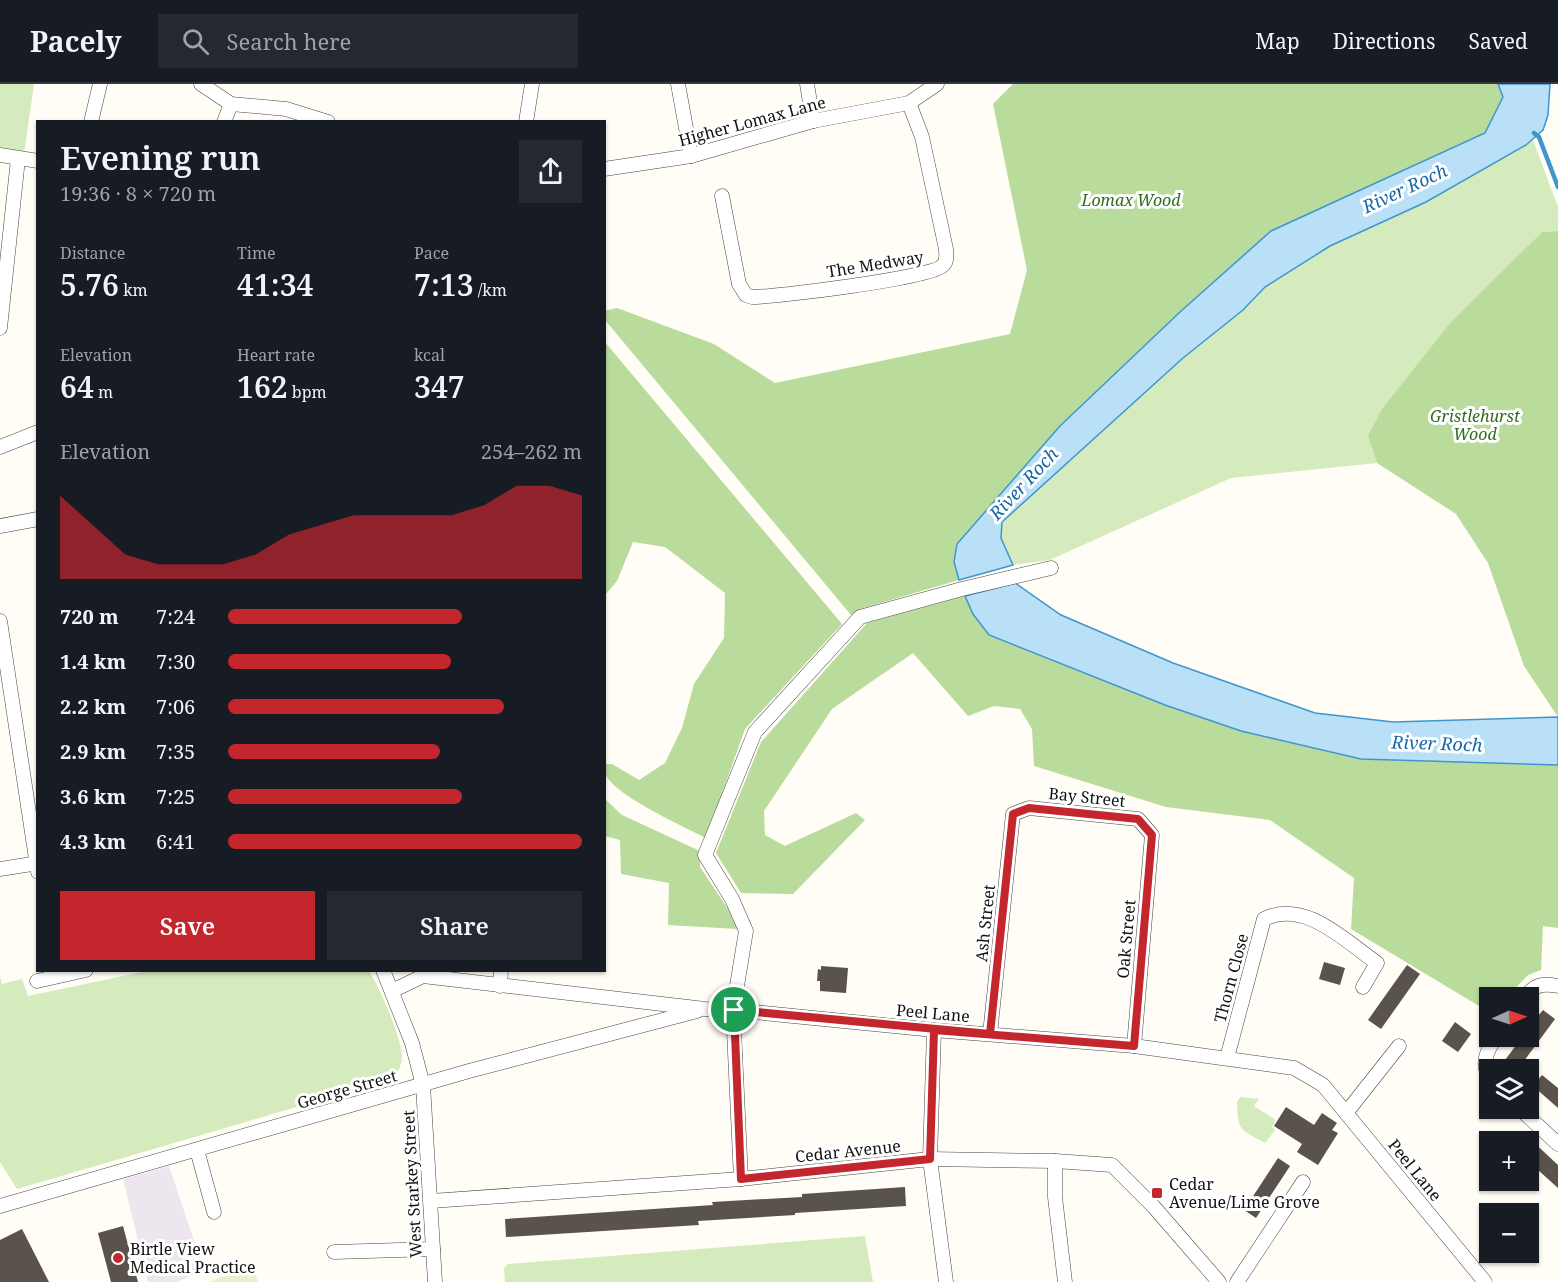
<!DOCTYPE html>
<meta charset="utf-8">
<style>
:root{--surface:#171b24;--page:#242831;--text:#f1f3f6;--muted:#9ea1a6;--line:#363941;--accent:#c4262e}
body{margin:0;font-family:"Noto Serif",serif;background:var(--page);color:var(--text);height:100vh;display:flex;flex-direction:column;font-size:22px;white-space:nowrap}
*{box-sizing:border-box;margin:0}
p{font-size:20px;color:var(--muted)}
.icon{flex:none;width:33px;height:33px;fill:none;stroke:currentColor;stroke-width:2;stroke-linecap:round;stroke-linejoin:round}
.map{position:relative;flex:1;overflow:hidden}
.drawer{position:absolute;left:36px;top:36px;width:570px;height:852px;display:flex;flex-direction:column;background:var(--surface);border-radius:0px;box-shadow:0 2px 4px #0004}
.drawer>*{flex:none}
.needle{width:39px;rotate:87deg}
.buttons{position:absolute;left:1479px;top:903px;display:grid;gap:12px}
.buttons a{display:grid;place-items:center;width:60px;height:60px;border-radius:0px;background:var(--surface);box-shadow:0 2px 4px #0004;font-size:30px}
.pin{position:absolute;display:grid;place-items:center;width:51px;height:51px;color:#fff;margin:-26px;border:3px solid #fff;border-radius:50%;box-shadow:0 2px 6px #0007}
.round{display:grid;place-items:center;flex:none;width:63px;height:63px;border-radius:0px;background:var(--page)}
.summary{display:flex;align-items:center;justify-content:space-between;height:102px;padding:0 24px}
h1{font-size:33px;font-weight:600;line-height:45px}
.stats{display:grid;grid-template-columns:repeat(3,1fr);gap:9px;height:102px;padding:6px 24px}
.stats div{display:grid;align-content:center}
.stats b{font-size:30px;font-weight:600}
.stats small{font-size:16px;font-weight:400}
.stats p{font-size:16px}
.chart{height:168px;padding:12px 24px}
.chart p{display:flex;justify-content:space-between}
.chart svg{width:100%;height:108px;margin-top:6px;fill:var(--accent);opacity:.7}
.button{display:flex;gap:12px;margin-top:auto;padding:12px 24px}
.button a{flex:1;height:69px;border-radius:0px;background:var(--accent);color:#fff;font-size:24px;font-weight:600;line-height:69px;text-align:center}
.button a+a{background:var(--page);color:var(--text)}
ul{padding:0 24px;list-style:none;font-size:20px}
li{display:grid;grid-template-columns:96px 72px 1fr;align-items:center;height:45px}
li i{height:15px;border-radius:8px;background:var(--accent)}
header{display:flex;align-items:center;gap:36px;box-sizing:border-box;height:84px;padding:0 30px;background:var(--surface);border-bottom:2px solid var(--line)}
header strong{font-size:28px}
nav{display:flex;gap:33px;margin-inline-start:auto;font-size:21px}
.search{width:420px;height:54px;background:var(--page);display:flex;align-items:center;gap:15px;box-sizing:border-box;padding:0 21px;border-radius:0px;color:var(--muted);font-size:22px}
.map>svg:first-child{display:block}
.industrial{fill:#eee6ef}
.green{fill:#d5ebbd}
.forest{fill:#b9dc9c}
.pitch{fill:#e6f2cf}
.water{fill:#b9e0f7;stroke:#3f96cf;stroke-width:1.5}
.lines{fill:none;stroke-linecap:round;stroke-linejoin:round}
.stream{stroke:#3f96cf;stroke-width:4.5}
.building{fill:#5a524d}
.minor-casing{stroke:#444;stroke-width:15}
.minor{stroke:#fff;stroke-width:14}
.route-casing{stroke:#fff;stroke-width:12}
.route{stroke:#c4262e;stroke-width:8}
.poi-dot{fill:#c4262e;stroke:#fff;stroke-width:2}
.labels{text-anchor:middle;stroke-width:6;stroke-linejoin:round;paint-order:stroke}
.street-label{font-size:16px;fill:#111;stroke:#fff}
.park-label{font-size:16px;font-style:italic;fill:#2f6b1f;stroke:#fff}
.poi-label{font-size:16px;fill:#111;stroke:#fff;text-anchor:start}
.water-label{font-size:18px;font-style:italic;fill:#1768a6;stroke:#fff}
</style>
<header>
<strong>Pacely</strong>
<div class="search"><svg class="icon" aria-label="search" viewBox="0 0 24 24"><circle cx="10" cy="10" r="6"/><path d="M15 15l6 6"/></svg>Search here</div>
<nav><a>Map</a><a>Directions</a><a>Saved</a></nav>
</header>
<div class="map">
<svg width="1558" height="1198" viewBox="0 0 1558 1198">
<rect width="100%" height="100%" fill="#fffdf5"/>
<!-- industrial -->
<polygon class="industrial" points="169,1082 204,1186 177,1198 148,1198 123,1095"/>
<!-- green -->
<g class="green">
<polygon points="0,0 34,0 24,70 0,66"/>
<polygon points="1533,56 1558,123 1558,147 1542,148 1503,187 1368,352 1377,379 1231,394 1050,476 1013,481 1001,454 1002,438 1183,274 1243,226 1265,203 1330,162 1426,118 1526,61"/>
<path d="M 147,887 L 369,887 C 379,902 403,957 402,974 C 401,983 398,988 392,995 L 17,1105 L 0,1078 L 0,893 L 2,900 L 22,895 L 28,912 Z"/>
<path d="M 1240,1013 L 1259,1015 L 1254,1022 L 1276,1036 L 1272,1043 L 1275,1046 L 1265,1059 C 1240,1045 1238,1048 1237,1018 Z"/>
<polygon points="865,1152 873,1198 505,1198 504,1184 508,1180"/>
</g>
<!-- forest -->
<g class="forest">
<polygon points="1013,0 1498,0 1503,13 1486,49 1271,147 1180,228 1060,342 954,478 959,496 860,525 851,531 605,236 604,227 617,224 714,260 775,299 1010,250 1027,186 993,20"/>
<polygon points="1558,147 1558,633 1524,582 1488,479 1456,430 1377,379 1368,352 1382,325 1451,238 1542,148"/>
<path d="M 604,257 L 842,540 L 745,645 L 706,754 C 685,743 611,710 605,689 C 604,686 605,683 605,680 L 612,680 L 639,696 L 665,679 L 682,644 L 694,600 L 724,554 L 725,509 L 665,463 L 633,458 L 617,497 L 605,511 Z"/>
<polygon points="965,512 973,530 1361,675 1558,681 1558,844 1543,842 1541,886 1528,891 1507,913 1490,914 1489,928 1351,845 1354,794 1270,736 1166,723 1034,682 1032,645 1020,625 994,622 968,632 913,569 832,625 764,727 765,751 785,762 856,729 865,736 793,810 741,809 716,769 761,658 867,539"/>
<polygon points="604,714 622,731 700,767 700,783 728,825 737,845 668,841 669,799 621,790 620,756 605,752"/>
</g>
<!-- pitch -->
<polygon class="pitch" points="252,1181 258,1198 209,1198"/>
<!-- water -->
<g class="water">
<polygon points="1498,0 1550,0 1548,31 1543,46 1526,61 1426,118 1330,162 1265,203 1243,226 1183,274 1002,438 1001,454 1013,481 959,496 954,478 957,460 1060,342 1180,228 1271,147 1485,49 1503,13"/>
<polygon points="1015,499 1061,531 1173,579 1315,629 1393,638 1558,633 1558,681 1361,675 1241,647 1165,621 989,551 973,530 965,512"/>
</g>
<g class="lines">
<!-- stream -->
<polyline class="stream" points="1534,49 1539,53 1558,103"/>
</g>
<!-- building -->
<g class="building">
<polygon points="1324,878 1345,884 1340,901 1319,895"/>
<polygon points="1407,881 1420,890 1381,945 1368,936"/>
<polygon points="821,882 848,884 846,909 820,907 820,897 817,897 818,885 821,886"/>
<polygon points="1543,926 1555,935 1518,985 1505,976 1523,952 1528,952 1528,944"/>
<polygon points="1455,938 1471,950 1458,968 1442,957"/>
<polygon points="1542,991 1558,1004 1558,1024 1533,1002"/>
<polygon points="1286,1023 1314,1041 1322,1029 1337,1039 1332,1046 1338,1049 1318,1081 1297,1068 1302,1060 1274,1042"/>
<polygon points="1528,1053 1558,1081 1558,1104 1528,1077"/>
<polygon points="1278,1074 1290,1082 1256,1134 1244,1126"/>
<polygon points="905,1103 906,1122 795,1129 795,1131 698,1137 699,1141 506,1153 505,1135 713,1121 712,1118 802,1113 802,1110"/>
<polygon points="123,1142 138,1198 111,1198 98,1149"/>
<polygon points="22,1145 49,1198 0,1198 0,1156"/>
</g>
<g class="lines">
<!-- minor casing -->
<g class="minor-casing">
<g id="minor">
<polyline points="201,0 231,20 286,25 328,38"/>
<polyline points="678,0 691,72"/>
<polyline points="807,0 813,37"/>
<polyline points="91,38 100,0"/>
<polyline points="224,38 231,20"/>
<polyline points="526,38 532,0"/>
<polyline points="0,71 38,77"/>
<polyline points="604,85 691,72 813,37 909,19 937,0"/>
<path d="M 722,112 L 739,200 L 746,211 L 752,213 C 775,213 931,194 942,182 C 948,178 946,171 946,165 L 922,53 L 909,19"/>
<polyline points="0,244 18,75"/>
<polyline points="0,363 38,348"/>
<polyline points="0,442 38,435"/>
<polyline points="0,537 38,788"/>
<polyline points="0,785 38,779"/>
<polyline points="383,886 412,959 423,1001 435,1198"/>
<polyline points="37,897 86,886"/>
<polyline points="500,902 501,886"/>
<polyline points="392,907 423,892 705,925 733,926 934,946 1134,962 1294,984 1323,1001 1485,1198"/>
<path d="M 1525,914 C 1534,900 1543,899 1558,902"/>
<polyline points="934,946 930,1075 946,1198"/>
<polyline points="990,950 1013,730 1029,724 1138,735 1152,751 1134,962"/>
<path d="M 1227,974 L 1264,835 C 1305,815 1345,857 1377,879 L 1363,903"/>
<path d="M 1490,996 C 1481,979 1486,967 1497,952"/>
<polyline points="1519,1024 1558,1060"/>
<polyline points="1346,1029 1399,962"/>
<polyline points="197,1066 214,1128"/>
<polyline points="1055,1077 1055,1113 1065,1198"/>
<polyline points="741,1095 733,926 746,847 732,815 705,771 755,648 860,533 962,505 1051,484"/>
<polyline points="431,1117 741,1095 930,1075 1055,1077 1112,1081 1154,1123 1219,1198"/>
<polyline points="0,1122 469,987 697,927"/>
<polyline points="334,1168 433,1165"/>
<polyline points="1237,1198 1303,1098"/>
</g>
</g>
<!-- minor -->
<use href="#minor" class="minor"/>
</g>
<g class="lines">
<!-- route casing -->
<g class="route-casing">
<polyline id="route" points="734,926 741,1095 930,1075 934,946 1134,962 1152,751 1138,735 1029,724 1013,730 990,950 734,926"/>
</g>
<!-- route -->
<use href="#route" class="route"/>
</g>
<!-- markers -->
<g class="poi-dot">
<rect x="1151" y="1103" width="12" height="12" rx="3"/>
<circle cx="118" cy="1174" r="6"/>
</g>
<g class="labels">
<!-- street labels -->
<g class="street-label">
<text transform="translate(752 37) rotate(-15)" y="6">Higher Lomax Lane</text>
<text transform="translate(875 180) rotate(-9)" y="6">The Medway</text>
<text transform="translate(1087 713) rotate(6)" y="6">Bay Street</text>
<text transform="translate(985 839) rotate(-84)" y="6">Ash Street</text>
<text transform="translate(1126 855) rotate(-85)" y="6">Oak Street</text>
<text transform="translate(1231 894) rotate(-75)" y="6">Thorn Close</text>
<text transform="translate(933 929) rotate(5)" y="6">Peel Lane</text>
<text transform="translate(347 1005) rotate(-16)" y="6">George Street</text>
<text transform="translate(848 1067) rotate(-6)" y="6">Cedar Avenue</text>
<text transform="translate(1415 1086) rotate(51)" y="6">Peel Lane</text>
<text transform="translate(412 1100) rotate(-93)" y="6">West Starkey Street</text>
</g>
<!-- park labels -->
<g class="park-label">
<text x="1131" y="122">Lomax Wood</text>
<text x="1475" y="338">Gristlehurst<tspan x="1475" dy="18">Wood</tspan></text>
</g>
<!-- poi labels -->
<g class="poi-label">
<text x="1169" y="1106">Cedar<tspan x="1169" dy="18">Avenue/Lime Grove</tspan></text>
<text x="130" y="1171">Birtle View<tspan x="130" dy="18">Medical Practice</tspan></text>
</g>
<!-- water labels -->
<g class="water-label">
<text transform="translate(1405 105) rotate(-25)" y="6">River Roch</text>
<text transform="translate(1024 400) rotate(-47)" y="6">River Roch</text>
<text transform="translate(1437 660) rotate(2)" y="6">River Roch</text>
</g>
</g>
</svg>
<div class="buttons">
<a><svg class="needle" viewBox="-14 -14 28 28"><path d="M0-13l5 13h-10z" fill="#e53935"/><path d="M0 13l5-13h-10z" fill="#9ea1a6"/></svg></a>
<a><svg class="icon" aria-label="layers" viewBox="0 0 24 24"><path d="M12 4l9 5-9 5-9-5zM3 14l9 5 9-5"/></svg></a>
<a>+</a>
<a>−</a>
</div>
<div class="pin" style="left:734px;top:926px;background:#1e9e55"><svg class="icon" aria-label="arrive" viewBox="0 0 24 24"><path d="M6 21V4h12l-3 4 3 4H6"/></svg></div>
<section class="drawer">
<div class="summary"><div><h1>Evening run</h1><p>19:36 · 8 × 720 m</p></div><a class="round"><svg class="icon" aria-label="share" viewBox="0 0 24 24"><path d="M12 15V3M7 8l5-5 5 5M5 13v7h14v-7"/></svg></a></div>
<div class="stats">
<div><p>Distance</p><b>5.76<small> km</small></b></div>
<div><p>Time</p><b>41:34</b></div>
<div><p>Pace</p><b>7:13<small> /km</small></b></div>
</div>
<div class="stats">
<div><p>Elevation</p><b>64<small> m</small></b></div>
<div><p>Heart rate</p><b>162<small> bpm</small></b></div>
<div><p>kcal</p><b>347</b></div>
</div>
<div class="chart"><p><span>Elevation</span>254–262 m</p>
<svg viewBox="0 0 160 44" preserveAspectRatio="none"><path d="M0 44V10L10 22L20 34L30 38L40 38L50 38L60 34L70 26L80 22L90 18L100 18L110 18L120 18L130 14L140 6L150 6L160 10V44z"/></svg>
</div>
<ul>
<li><b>720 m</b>7:24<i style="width:66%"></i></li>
<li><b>1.4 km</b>7:30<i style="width:63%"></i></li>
<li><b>2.2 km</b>7:06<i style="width:78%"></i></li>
<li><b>2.9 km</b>7:35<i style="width:60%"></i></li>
<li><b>3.6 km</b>7:25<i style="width:66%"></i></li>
<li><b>4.3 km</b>6:41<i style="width:100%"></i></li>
</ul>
<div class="button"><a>Save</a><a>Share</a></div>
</section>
</div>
